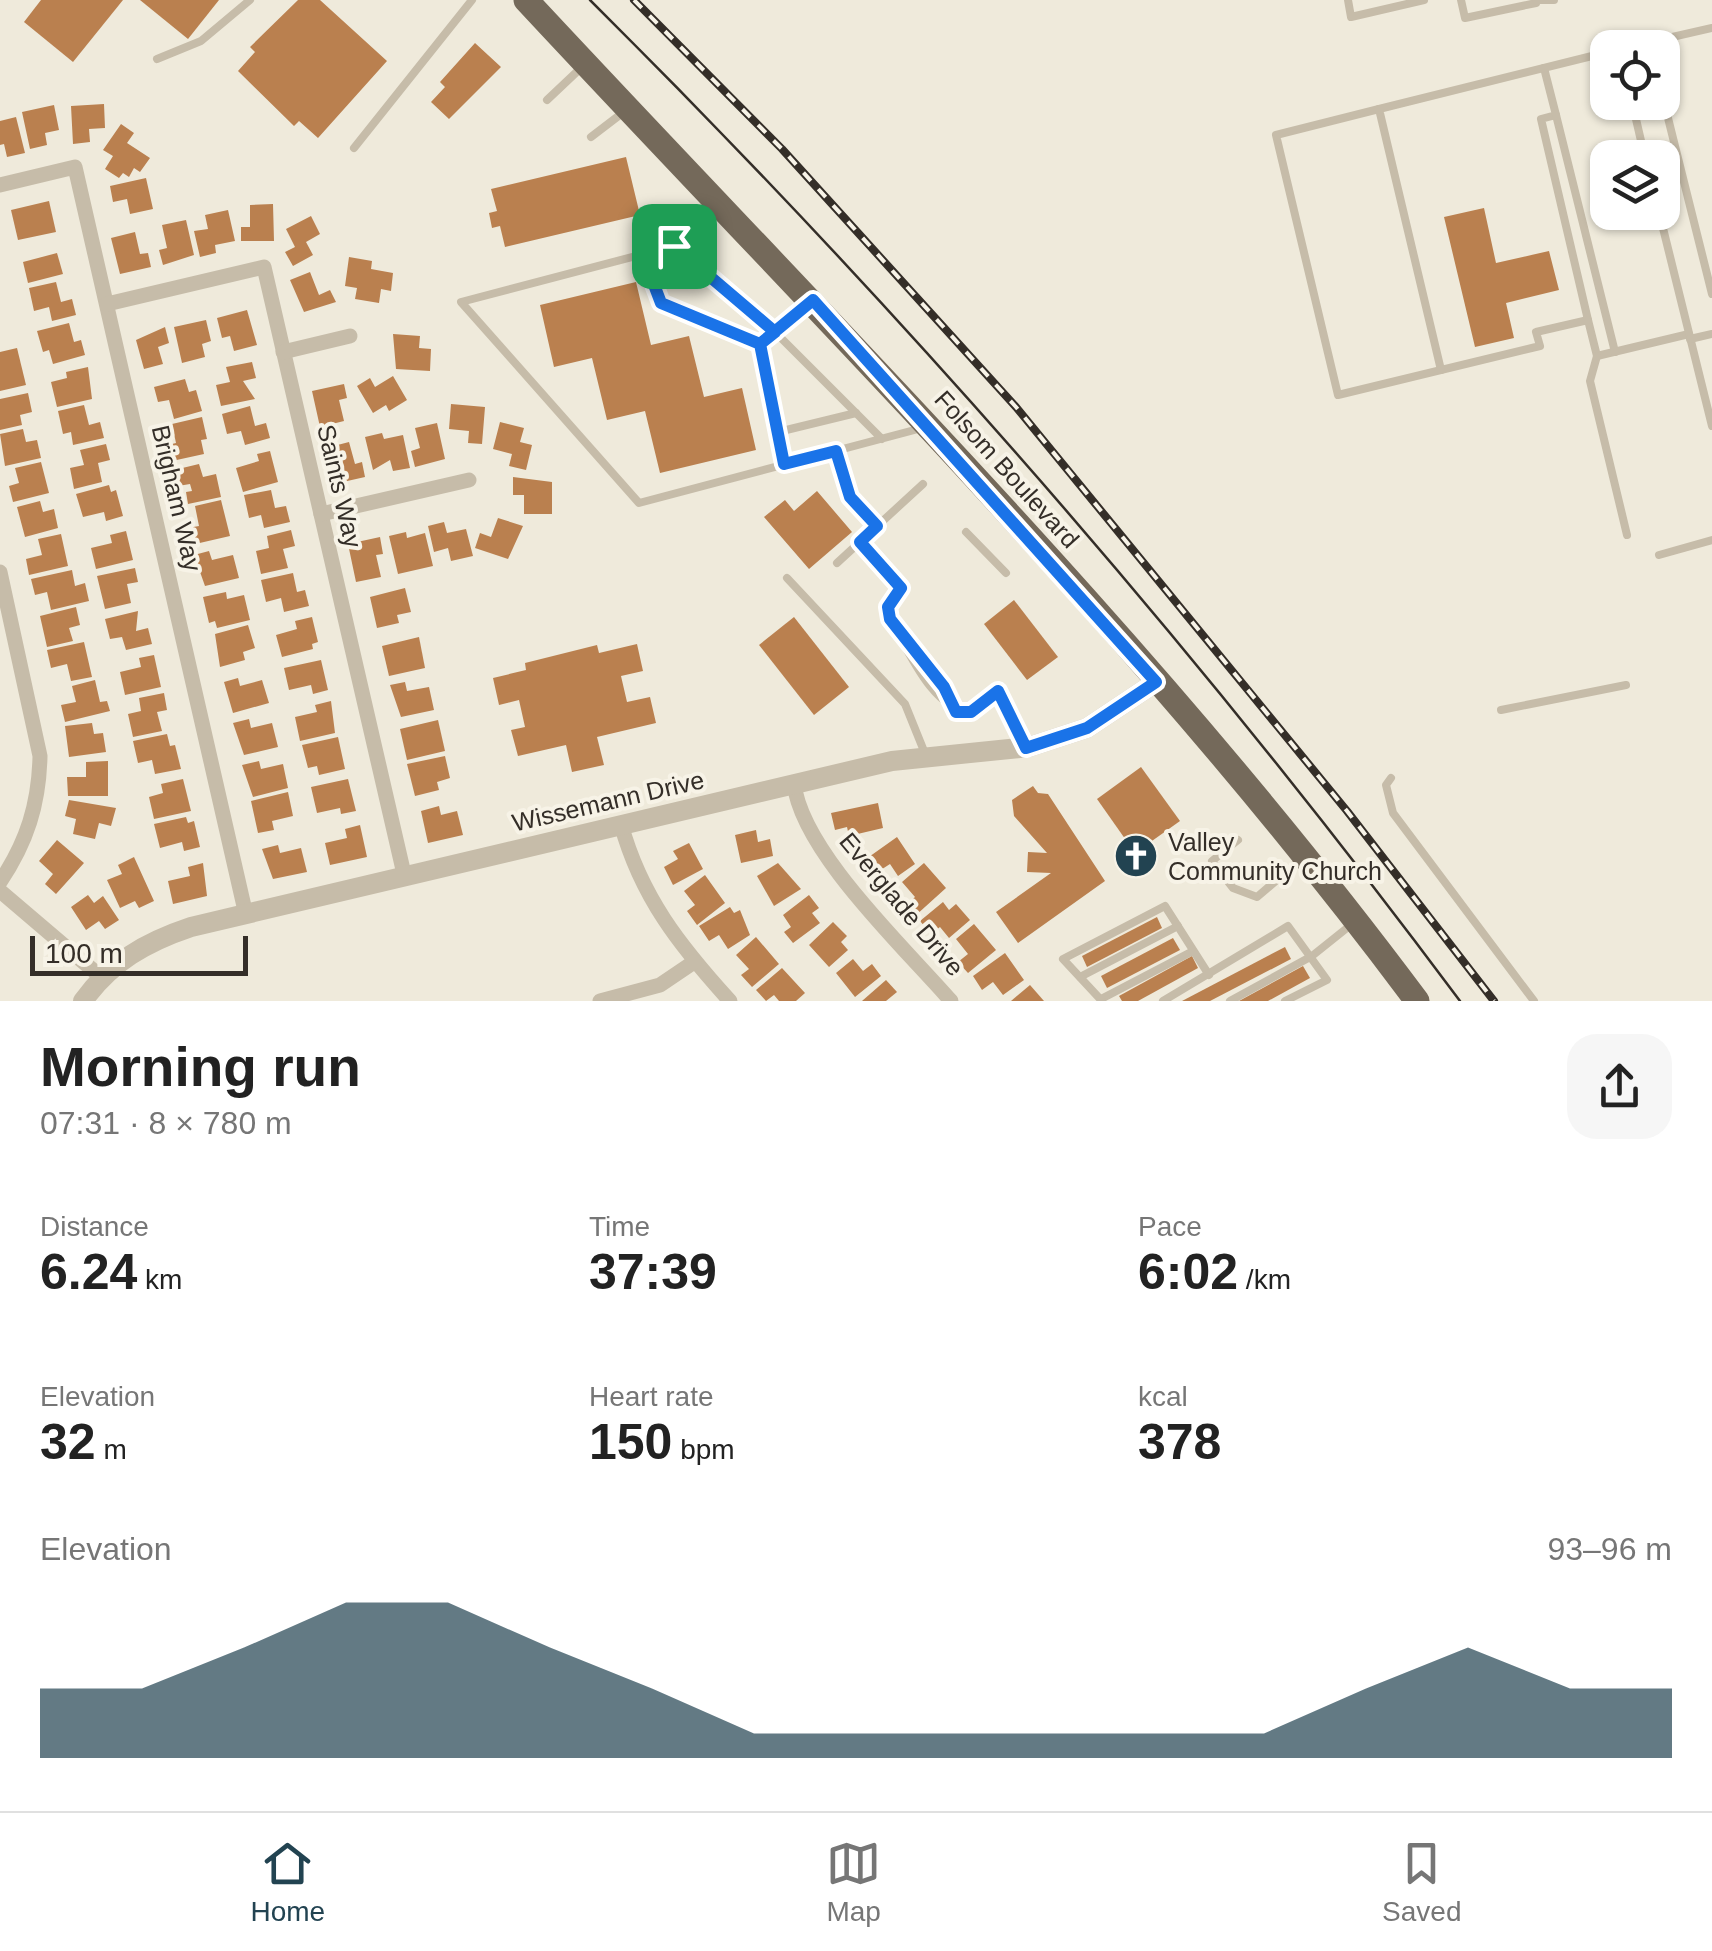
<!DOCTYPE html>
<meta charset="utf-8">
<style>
:root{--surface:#fff;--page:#f6f6f6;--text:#222;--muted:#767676;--line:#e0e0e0;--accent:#224351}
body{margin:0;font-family:Helvetica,sans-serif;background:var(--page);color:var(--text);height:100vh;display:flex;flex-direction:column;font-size:38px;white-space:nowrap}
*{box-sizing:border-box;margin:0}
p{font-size:32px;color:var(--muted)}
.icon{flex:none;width:55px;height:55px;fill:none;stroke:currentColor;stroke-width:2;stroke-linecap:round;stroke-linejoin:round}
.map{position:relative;height:1001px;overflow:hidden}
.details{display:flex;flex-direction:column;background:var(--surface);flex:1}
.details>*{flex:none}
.fabs{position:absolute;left:1590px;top:30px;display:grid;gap:20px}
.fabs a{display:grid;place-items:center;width:90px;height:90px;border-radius:20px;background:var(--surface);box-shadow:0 2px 8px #0004;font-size:50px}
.scale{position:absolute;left:30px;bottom:25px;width:218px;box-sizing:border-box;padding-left:10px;border:5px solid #342e28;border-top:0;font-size:28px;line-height:35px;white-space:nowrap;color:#342e28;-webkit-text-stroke:8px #f7f3e7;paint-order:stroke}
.pin{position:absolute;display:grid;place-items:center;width:85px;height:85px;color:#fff;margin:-42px;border-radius:20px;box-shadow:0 5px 15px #0006}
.round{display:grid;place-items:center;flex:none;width:105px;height:105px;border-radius:30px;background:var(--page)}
.summary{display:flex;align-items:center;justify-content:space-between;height:170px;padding:0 40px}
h1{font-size:55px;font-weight:700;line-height:75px}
.metrics{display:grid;grid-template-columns:repeat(3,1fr);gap:15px;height:170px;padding:10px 40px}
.metrics div{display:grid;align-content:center}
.metrics b{font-size:50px;font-weight:700}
.metrics small{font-size:28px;font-weight:400}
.metrics p{font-size:28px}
.chart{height:280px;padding:20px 40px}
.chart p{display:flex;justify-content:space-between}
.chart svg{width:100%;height:180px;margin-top:10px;fill:var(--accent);opacity:.7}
.dock{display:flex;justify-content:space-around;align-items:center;height:140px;border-top:2px solid var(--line);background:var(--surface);font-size:28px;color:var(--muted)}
.dock a{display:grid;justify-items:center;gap:5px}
.dock .current{color:var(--accent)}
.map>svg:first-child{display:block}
.building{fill:#ba804f}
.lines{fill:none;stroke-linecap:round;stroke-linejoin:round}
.service{stroke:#c6bca9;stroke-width:8}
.minor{stroke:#c6bca9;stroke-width:15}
.tertiary{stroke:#c6bca9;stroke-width:20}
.primary{stroke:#74695a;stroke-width:25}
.tram{stroke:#342e28;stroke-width:2.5}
.rail-casing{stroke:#342e28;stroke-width:8}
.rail{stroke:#f7f3e7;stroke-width:4;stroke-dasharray:11;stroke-linecap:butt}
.route-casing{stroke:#fff;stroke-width:20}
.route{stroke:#1a73e8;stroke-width:12}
.labels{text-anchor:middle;stroke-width:8;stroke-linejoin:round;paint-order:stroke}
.street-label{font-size:25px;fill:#342e28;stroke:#f7f3e7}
.poi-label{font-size:25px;fill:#342e28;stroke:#f7f3e7;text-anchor:start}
</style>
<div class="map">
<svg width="1712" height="1001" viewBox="0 0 1712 1001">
<rect width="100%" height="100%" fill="#efeadb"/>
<!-- building -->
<g class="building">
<polygon points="41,0 123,0 73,62 24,22"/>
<polygon points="140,0 219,0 188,39"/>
<polygon points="298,0 320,0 387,61 318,138 299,121 294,126 238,71 255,52 250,47"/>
<polygon points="475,43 501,67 449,119 431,102 445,87 440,82"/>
<polygon points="104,104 105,128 89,129 90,142 73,144 71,106"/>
<polygon points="54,105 59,130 45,133 47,145 30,149 22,112"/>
<polygon points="16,117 25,153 7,157 4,144 0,145 0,121"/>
<polygon points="121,124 134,133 127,143 150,158 140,172 134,168 129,177 123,173 119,178 105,169 113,156 103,150"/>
<polygon points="626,157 640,215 505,247 500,226 492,228 489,213 497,211 491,189"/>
<polygon points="146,178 153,209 130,214 127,199 113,202 110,186"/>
<polygon points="49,201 56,232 18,240 11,210"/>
<polygon points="273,204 274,241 241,241 241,227 250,227 250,205"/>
<polygon points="1484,208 1496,263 1549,251 1559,290 1506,303 1514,338 1475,347 1444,217"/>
<polygon points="228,210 235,241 215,245 216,253 200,257 194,231 208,229 205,215"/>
<polygon points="311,216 320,234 306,242 313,255 293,266 285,252 295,247 286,229"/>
<polygon points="186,220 194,255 163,265 159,250 167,248 162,225"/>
<polygon points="135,232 140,254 148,253 151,267 120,274 111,238"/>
<polygon points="57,253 63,274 28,283 23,262"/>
<polygon points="349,257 372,261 371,269 393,273 391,291 381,289 379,303 355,299 357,288 345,286"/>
<polygon points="310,272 319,295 330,290 336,302 304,312 290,280"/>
<polygon points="56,282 61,302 72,299 76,315 52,321 49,307 34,311 29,288"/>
<polygon points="636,282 651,345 689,336 704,397 742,388 756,450 660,473 645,411 607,420 592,358 554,367 540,305"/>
<polygon points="247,310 257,345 234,351 230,336 222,338 217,318"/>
<polygon points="206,320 211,341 202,344 205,357 182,363 174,327"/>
<polygon points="69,323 74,342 81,340 85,355 53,364 49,350 43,352 37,331"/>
<polygon points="165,327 169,343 158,347 163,364 144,369 136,340"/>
<polygon points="393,334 420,336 419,348 431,349 430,371 396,369"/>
<polygon points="17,348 26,385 0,391 0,352"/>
<polygon points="252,362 256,378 243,381 255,399 221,406 216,385 230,382 226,367"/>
<polygon points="88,367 92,399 57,407 51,382 67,378 66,372"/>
<polygon points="393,376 407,400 389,411 386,405 373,413 357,386 370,378 375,387"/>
<polygon points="185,379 189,392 196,390 202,411 174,419 169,400 158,402 154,387"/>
<polygon points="344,384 347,398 339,400 344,421 320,427 312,391"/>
<polygon points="28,393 32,412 20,415 22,425 0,430 0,399"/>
<polygon points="451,404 485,407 482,444 468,443 469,431 449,429"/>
<polygon points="84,405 89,425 100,422 104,438 73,445 71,432 63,434 58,411"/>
<polygon points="250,406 255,426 266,423 270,438 245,445 241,431 227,434 222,414"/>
<polygon points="202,417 207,439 201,440 204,454 172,461 168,445 176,443 172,424"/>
<polygon points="500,422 524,428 520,442 532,445 526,470 509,466 512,454 493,449"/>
<polygon points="437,423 445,459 415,467 411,451 420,448 415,428"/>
<polygon points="23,429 26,442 37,440 41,458 5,466 0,434"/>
<polygon points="382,433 384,439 403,435 410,468 393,471 390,460 373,470 365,437"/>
<polygon points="349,442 355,464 362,462 365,477 334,484 326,448"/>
<polygon points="106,444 110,460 98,463 102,482 74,489 70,468 84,465 80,450"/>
<polygon points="270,451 278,482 243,492 236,468 259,461 257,454"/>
<polygon points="41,462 49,493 13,502 9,486 19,483 15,468"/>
<polygon points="199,464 203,477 216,474 221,497 188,504 186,492 192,491 190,484 178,486 174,470"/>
<polygon points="513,477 552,482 552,514 524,514 524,495 513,495"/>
<polygon points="109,485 111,492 116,490 123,516 106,521 104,512 83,517 76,494"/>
<polygon points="271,490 275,508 286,506 290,522 264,528 261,515 249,518 244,495"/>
<polygon points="817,491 852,532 809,569 764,517 785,500 794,511"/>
<polygon points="221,500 230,536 191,545 188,528 199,526 195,506"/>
<polygon points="40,501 43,512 54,509 58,528 25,537 17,507"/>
<polygon points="498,518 523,526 508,559 475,548 480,533 491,537"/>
<polygon points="444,522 447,533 466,529 473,556 451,561 448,548 434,552 428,526"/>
<polygon points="291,530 295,546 283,549 288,568 261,574 256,551 269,548 267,536"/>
<polygon points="126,531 133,560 96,569 91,548 112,543 110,535"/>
<polygon points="406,532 407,538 425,533 433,566 398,574 389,536"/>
<polygon points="61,534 68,566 29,575 26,559 42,555 38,539"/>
<polygon points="380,537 383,554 376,555 381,577 356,582 348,544"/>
<polygon points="209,551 212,560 233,555 239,578 205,586 194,555"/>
<polygon points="135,568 138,582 127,584 131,603 105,609 97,576"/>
<polygon points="72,570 75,586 85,583 89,601 51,610 47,592 35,595 31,579"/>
<polygon points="293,573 297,592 305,590 309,606 284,612 281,598 266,602 261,580"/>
<polygon points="405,588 411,612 397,615 399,623 377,628 370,597"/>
<polygon points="226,592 227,599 244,595 250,620 217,628 215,621 209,623 203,597"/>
<polygon points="1014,600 1058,657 1027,680 984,624"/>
<polygon points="76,607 80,625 69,628 73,641 47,647 40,616"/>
<polygon points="138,611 136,631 148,628 152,644 126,650 122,637 110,639 105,619"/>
<polygon points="312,617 318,642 312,644 313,649 282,657 276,635 297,629 295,621"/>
<polygon points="794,617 849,687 814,715 759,645"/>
<polygon points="248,625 255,648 243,652 245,660 220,667 215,634"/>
<polygon points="419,637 425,668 389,676 382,646"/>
<polygon points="84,642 92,677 71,681 67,664 51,668 47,650"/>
<polygon points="637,644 643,671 621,676 627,702 650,697 656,723 597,737 604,765 572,772 566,745 518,756 511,730 525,727 519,700 499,705 493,678 526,670 525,663 597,645 599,653"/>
<polygon points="154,655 161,687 125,695 120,672 141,667 139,658"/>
<polygon points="321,660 328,690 313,694 311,685 289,690 284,668"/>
<polygon points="238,678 240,686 262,680 269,703 233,713 224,682"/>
<polygon points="95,680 100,702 107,701 110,711 65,722 61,705 76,702 72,686"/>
<polygon points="405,682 407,691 429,687 434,710 401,717 390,685"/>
<polygon points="164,693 167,710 157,712 162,731 133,737 128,714 141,711 139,698"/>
<polygon points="331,701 335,733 300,741 295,717 317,712 315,705"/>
<polygon points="249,719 251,728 272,723 278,747 244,755 233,723"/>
<polygon points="438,720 445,751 407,760 400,729"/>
<polygon points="92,723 94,734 103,733 106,752 69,757 65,726"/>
<polygon points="167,734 170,746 175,745 181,769 155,774 152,760 138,763 133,741"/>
<polygon points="338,737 345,769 319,775 317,766 308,768 302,745"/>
<polygon points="445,756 450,778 437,782 439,790 415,796 407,764"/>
<polygon points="108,761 108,796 68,796 67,777 86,777 86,762"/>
<polygon points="259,761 261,769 283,764 288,788 253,797 242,765"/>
<polygon points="1141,767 1180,821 1135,853 1097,799"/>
<polygon points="183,779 191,811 154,819 149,797 163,793 161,784"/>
<polygon points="348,779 356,811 341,814 340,808 317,813 311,787"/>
<polygon points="1033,786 1038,793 1048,794 1105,881 1018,943 996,912 1051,873 1027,872 1028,852 1047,853 1014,816 1012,800"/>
<polygon points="288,792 293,816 272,821 274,830 258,833 251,801"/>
<polygon points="69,800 116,808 111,826 99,823 95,839 73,834 76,819 65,816"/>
<polygon points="878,803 883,828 849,836 847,827 835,830 831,813"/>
<polygon points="439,806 441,815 457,811 463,835 428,843 421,811"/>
<polygon points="186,817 188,823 194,821 200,847 184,851 182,842 160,848 154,824"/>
<polygon points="360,825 367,857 330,865 325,843 347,838 345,829"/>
<polygon points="756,830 758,842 770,839 773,856 741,863 735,835"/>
<polygon points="897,837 915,864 898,876 890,864 876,873 866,859"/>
<polygon points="57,840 84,863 56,894 45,884 53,874 39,861"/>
<polygon points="689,843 703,869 673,885 664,867 678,859 673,851"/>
<polygon points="278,845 280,853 301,848 307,872 273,879 262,849"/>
<polygon points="134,857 154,901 139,908 135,901 120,908 107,880 122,874 118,865"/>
<polygon points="203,863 207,896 173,904 168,881 190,876 188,867"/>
<polygon points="778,863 801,889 774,906 757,876"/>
<polygon points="924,863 946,888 915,916 906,905 915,897 902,882"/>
<polygon points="705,875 725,903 697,925 687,911 695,905 684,891"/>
<polygon points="88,895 94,903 103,896 119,920 105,929 99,921 86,930 71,907"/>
<polygon points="809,895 819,908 812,913 820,923 793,943 784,932 791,927 783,915"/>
<polygon points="943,902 949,910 956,904 970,920 949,938 940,927 931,934 920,921"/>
<polygon points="730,907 734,913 740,910 750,935 728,949 719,935 709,941 699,926"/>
<polygon points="1157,917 1162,928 1087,967 1082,956"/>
<polygon points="833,922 847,936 841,942 848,950 829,967 809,945"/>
<polygon points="974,924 996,950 968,973 958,962 968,954 956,939"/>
<polygon points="756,937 779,964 752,987 741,975 749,969 736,955"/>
<polygon points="1173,938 1180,950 1107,988 1101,976"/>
<polygon points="1285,947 1291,959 1210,1001 1182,1001"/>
<polygon points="1005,953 1024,980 1003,995 993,982 982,990 973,976"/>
<polygon points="1192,956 1198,968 1138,1001 1122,1001 1119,996"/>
<polygon points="853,959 863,971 872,964 881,976 855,997 836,973"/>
<polygon points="1303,966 1310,978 1268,1001 1239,1001"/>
<polygon points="782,968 805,993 796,1001 779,1001 774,995 766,1001 756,990"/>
<polygon points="886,980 897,992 886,1001 862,1001"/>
<polygon points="1030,985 1044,1001 1011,1001"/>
</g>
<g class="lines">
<!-- service -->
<g class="service">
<polyline points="1348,0 1351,17 1424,0"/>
<polyline points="1461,0 1465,18 1536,3"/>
<polyline points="1536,0 1554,0"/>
<polyline points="1624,48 1712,28"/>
<polyline points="157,59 201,41 250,0"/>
<polyline points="1544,68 1556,115 1541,119 1588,320"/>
<polyline points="1662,94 1712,294"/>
<polyline points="547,100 583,66"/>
<polyline points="1632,102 1645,158"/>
<polyline points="1379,109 1276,135 1338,395 1540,346 1536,332 1588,320 1597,356 1689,334"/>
<polyline points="1556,115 1615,352"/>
<polyline points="591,137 625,111"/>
<polyline points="354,148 472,0"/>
<polyline points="1659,212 1712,426"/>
<polyline points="642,253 661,303 760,344 785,465"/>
<polyline points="1690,339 1712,334"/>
<polyline points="760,344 807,305"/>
<polyline points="1597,356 1590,381 1627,535"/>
<polyline points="1441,370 1379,109 1608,52"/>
<polyline points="778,432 856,413"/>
<path d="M 882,439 L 775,332 L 674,246 L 461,302 L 639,503 C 734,478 828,453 922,428"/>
<polyline points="836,451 850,497 877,526"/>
<polyline points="966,532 1006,573"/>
<path d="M 860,542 L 901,588 L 888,607 L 890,619 C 908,649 932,710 971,712 L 998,691 L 1024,744"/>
<polyline points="1659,555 1712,540"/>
<polyline points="837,563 923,484"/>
<polyline points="787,578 905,704 926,756"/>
<polyline points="918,658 944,687 954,706"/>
<polyline points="1501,710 1626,685"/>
<polyline points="1391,778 1386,785 1393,813 1534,1001"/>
<polyline points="1238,840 1212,861 1233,888 1257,897 1299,861"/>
<polyline points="1080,977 1178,926"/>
<polyline points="1101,999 1193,951"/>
<polyline points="1102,1001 1063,959 1165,906 1209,975"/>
<polyline points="1163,1001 1288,926 1327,980 1285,1001"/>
<polyline points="1230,1001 1312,956 1352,924"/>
</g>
<!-- minor -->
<g class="minor">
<polyline points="0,185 75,167 246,915"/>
<polyline points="107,304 264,267 404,874"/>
<polyline points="283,352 350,336"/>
<polyline points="321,514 469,480"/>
<path d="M 0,572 L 40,756 C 39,804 27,842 0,882"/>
<path d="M 794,783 C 801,851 906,949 951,1001"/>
<path d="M 621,824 C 641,897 680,946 730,1001"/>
<polyline points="0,891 101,977"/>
<polyline points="600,1001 660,985 694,962"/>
</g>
<!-- tertiary -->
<path class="tertiary" d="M 83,1001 C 111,962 146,942 191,927 L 892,761 L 1029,747 L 1087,728 L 1156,682"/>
<!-- primary -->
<path class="primary" d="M 526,0 C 830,327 1150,642 1417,1001"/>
<!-- tram -->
<path class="tram" d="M 590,0 C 903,311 1196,647 1460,1001"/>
<!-- rail casing -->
<g class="rail-casing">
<polyline id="rail" points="634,0 782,149 1016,407 1347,811 1494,1001"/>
</g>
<!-- rail -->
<use href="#rail" class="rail"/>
</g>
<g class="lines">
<!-- route casing -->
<g class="route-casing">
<polyline id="route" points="674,246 775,332 760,344 784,464 836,451 850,497 877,526 860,542 901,588 888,607 890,619 944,687 956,712 971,712 998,691 1026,748 1087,728 1156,682 813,300 760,344 661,303 642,253 674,246"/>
</g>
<!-- route -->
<use href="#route" class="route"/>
</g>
<!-- icons -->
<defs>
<g id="church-disc" transform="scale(2.25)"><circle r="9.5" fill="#224351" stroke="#f7f3e7"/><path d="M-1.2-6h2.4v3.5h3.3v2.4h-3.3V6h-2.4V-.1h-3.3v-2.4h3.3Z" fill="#fff"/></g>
</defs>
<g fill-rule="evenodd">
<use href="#church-disc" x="1136" y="856"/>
</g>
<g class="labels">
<!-- street labels -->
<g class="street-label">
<text transform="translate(1007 469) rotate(48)" y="9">Folsom Boulevard</text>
<text transform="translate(340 486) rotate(77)" y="9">Saints Way</text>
<text transform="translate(177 498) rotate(77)" y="9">Brigham Way</text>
<text transform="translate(608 801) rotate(-13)" y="9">Wissemann Drive</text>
<text transform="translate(902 904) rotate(50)" y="9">Everglade Drive</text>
</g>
<!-- poi labels -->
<g class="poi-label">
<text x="1168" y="851">Valley<tspan x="1168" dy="29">Community Church</tspan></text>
</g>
</g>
</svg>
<div class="fabs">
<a><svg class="icon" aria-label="locate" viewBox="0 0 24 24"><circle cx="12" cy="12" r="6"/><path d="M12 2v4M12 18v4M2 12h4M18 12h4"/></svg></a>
<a><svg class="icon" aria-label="layers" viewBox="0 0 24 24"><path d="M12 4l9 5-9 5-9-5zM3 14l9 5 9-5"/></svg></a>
</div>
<div class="scale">100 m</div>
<div class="pin" style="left:674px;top:246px;background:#1e9e55"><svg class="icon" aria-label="arrive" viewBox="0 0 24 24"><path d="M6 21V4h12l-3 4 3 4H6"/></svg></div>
</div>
<section class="details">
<div class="summary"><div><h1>Morning run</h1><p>07:31 · 8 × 780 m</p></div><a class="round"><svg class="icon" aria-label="share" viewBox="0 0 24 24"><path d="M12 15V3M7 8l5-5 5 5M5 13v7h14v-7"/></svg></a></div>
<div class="metrics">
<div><p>Distance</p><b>6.24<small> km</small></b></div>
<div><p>Time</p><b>37:39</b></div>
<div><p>Pace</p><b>6:02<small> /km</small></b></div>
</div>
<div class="metrics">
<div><p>Elevation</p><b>32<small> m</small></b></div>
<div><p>Heart rate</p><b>150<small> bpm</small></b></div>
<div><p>kcal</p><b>378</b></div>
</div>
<div class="chart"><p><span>Elevation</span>93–96 m</p>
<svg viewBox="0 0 160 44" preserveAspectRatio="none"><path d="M0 44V27L10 27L20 17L30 6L40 6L50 17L60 27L70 38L80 38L90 38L100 38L110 38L120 38L130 27L140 17L150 27L160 27V44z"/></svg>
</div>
</section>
<nav class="dock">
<a class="current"><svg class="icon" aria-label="home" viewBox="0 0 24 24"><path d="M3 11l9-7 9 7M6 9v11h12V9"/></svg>Home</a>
<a><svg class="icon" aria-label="map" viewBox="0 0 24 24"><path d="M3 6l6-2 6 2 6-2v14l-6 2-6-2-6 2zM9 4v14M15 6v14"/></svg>Map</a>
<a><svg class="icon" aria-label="saved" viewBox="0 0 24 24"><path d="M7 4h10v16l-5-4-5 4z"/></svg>Saved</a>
</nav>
